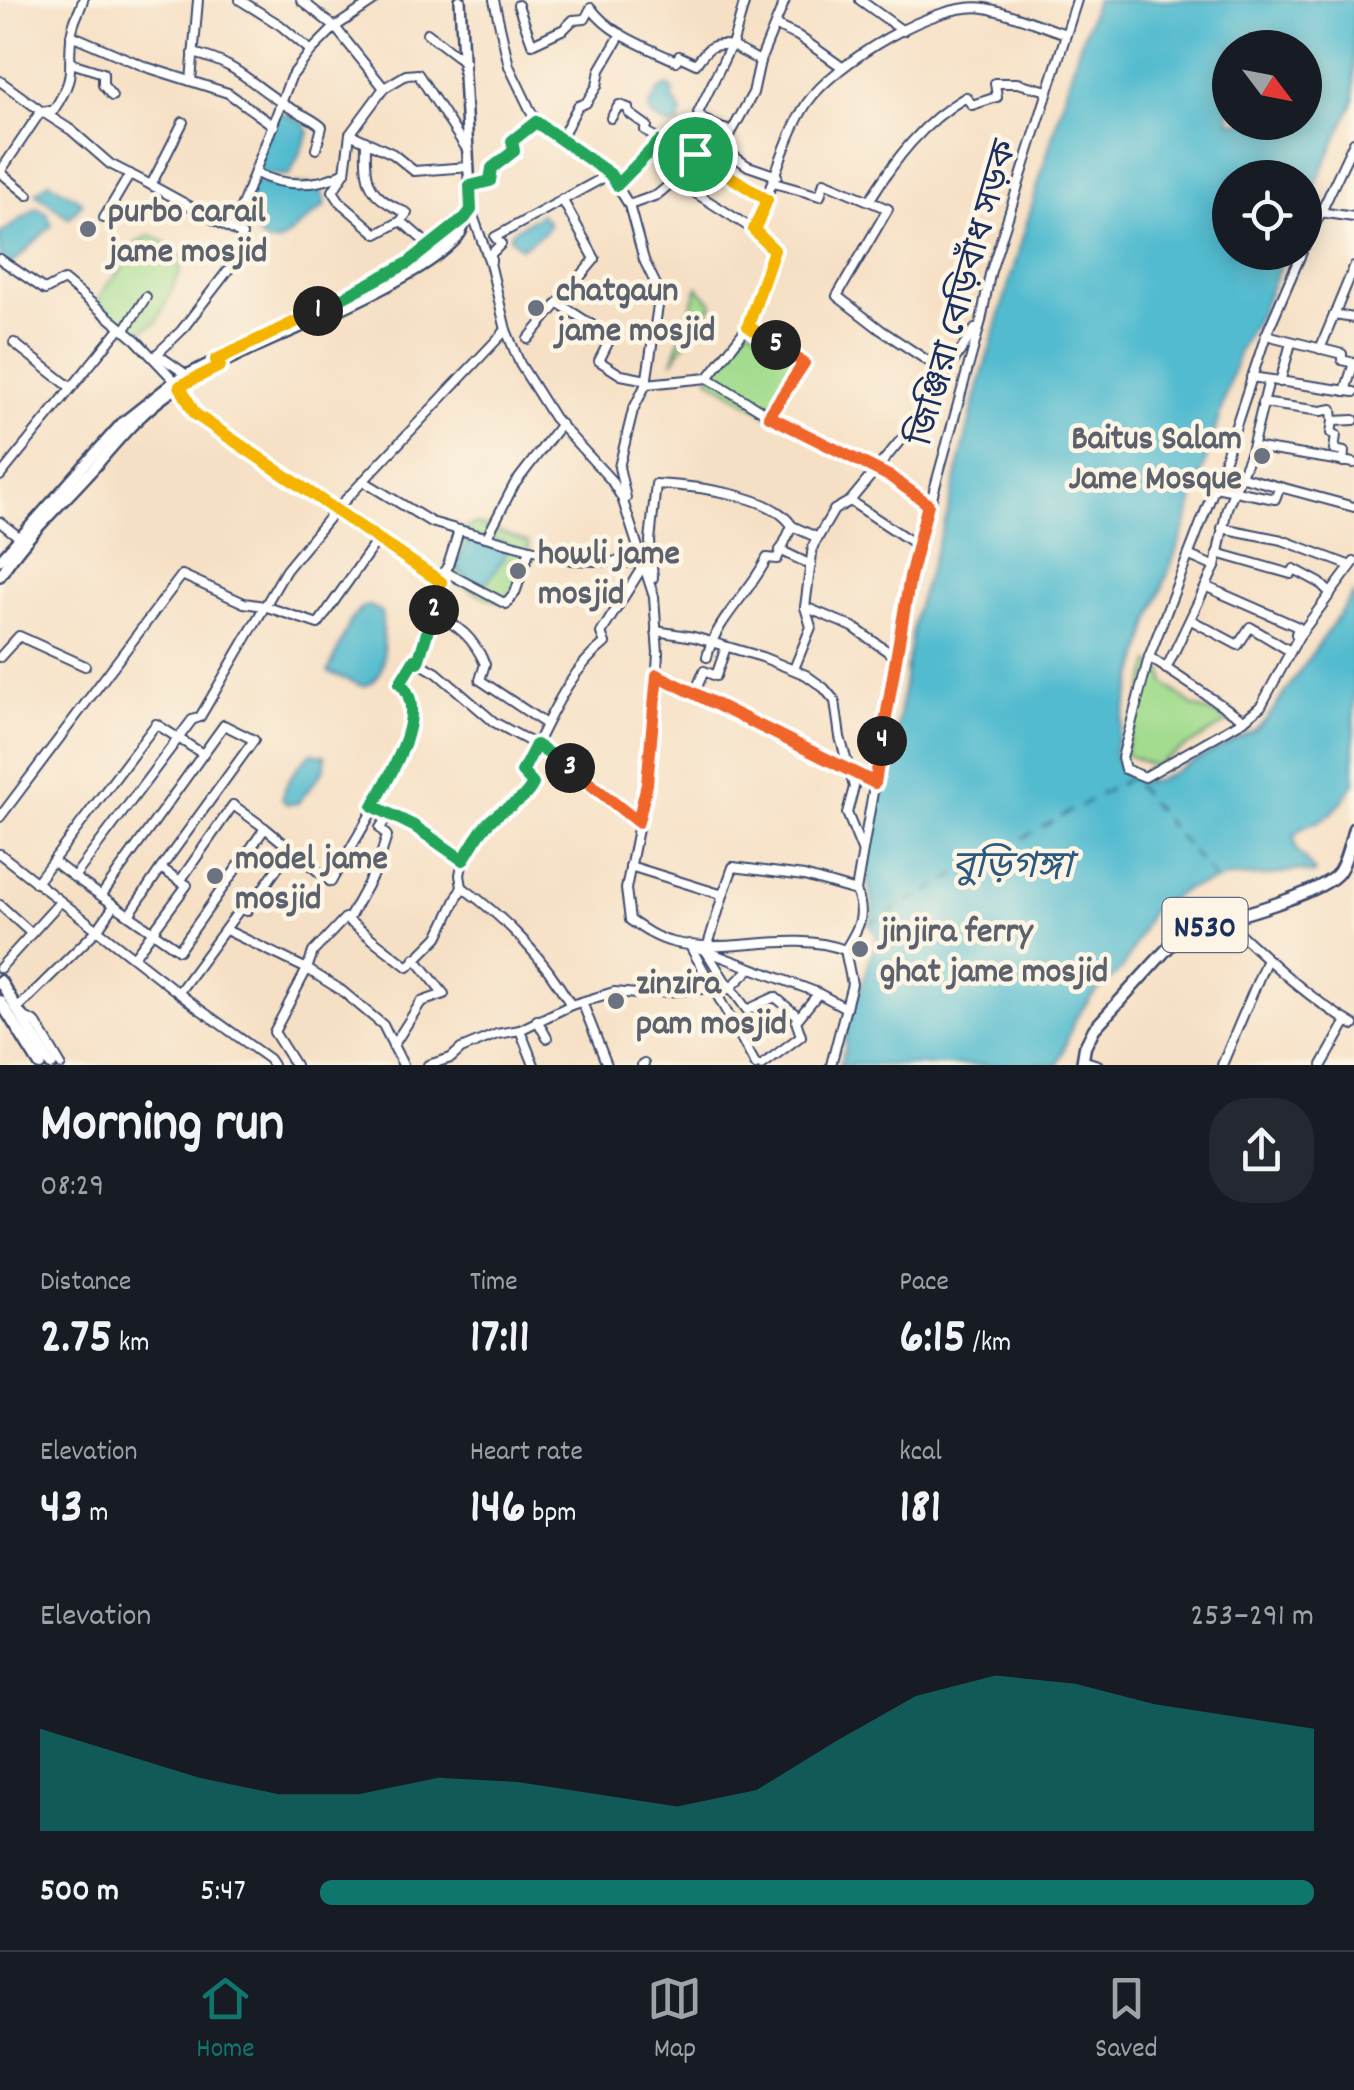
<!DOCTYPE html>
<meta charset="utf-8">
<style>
:root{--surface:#171b24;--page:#242831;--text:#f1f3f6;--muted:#9ea1a6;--line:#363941;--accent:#0f766e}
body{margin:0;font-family:Dekko,"Noto Sans Bengali",sans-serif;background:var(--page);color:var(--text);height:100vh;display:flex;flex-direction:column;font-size:38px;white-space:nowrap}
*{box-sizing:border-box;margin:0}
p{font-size:32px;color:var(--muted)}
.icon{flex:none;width:55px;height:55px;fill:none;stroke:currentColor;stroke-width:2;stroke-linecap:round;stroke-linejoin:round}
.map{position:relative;height:1065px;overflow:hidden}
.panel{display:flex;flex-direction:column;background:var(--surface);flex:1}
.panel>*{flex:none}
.needle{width:65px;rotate:122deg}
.buttons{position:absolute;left:1212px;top:30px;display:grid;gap:20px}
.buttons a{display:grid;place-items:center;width:110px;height:110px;border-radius:50%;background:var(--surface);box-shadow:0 5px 25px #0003;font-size:50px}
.pin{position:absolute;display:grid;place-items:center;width:85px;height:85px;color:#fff;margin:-42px;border:5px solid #fff;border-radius:50%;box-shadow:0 2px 10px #0007}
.km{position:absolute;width:50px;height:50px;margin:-25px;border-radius:50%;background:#222;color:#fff;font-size:28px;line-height:50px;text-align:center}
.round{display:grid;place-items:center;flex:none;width:105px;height:105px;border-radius:40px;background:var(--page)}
.headline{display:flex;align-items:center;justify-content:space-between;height:170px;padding:0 40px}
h1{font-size:55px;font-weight:700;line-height:75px}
.figures{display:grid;grid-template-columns:repeat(3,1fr);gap:15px;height:170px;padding:10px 40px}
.figures div{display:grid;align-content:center}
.figures b{font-size:50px;font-weight:700}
.figures small{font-size:28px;font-weight:400}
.figures p{font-size:28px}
.chart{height:280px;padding:20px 40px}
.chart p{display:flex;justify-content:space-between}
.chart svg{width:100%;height:180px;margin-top:10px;fill:var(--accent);opacity:.7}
ul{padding:0 40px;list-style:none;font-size:32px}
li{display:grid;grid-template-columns:160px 120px 1fr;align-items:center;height:75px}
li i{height:25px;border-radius:12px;background:var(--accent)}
.dock{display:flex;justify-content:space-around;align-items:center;height:140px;border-top:2px solid var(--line);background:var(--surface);font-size:28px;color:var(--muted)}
.dock a{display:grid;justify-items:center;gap:5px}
.dock .selected{color:var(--accent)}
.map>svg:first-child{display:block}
.green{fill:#a3dc8e;stroke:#5f8676;stroke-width:2.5}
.water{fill:#52bbcf;stroke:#367596;stroke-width:2.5;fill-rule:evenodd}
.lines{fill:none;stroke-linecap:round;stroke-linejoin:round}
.ferry{stroke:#2c5980;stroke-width:2.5;stroke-dasharray:12 10;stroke-linecap:butt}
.minor-casing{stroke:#3c4a6d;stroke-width:12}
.major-casing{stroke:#3c4a6d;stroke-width:14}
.highway-casing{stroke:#3c4a6d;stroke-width:15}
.minor{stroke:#fff;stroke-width:8}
.major{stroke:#fff;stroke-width:9}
.highway{stroke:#fff;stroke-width:10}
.split-1-casing{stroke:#fff;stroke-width:20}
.split-2-casing{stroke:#fff;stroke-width:20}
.split-3-casing{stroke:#fff;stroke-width:20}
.split-4-casing{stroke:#fff;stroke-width:20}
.split-5-casing{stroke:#fff;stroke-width:20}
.split-6-casing{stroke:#fff;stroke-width:20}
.split-1{stroke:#22a559;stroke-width:12}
.split-2{stroke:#f5b400;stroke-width:12}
.split-3{stroke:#22a559;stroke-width:12}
.split-4{stroke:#f0652b;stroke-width:12}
.split-5{stroke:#f0652b;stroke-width:12}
.split-6{stroke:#f5b400;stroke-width:12}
.worship-dot{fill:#6b7280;stroke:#fcf5e5;stroke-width:4}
.labels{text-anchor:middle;stroke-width:9;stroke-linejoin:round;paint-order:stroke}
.shield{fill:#fcf5e5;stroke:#5e6a86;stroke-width:2.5}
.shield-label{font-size:32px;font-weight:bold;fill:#1b2f5e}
.worship-label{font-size:35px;font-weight:bold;fill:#5b616d;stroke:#fcf5e5;text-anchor:start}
.street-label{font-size:35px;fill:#1b2f5e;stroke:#fcf5e5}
.water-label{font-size:38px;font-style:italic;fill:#2c5980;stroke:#fcf5e5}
</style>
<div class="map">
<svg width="1354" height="1065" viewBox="0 0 1354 1065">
<rect width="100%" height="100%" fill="#fcf5e5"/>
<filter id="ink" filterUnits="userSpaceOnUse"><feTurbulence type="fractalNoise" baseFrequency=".01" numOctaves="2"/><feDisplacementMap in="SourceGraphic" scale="20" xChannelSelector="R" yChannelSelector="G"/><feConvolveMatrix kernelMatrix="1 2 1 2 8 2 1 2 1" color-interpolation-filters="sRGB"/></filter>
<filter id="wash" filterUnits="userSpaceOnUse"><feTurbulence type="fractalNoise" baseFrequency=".0048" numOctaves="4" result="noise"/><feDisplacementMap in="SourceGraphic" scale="40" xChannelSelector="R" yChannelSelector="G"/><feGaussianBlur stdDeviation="2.25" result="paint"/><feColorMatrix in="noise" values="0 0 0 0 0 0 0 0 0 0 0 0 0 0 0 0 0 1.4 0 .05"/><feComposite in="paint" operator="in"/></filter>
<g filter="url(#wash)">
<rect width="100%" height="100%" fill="#f6e0c5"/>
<!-- green -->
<g class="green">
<polygon points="151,235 172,246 182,257 180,273 156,323 135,334 95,307 104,289 124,266 136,243"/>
<polygon points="698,287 713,304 672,362"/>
<polygon points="748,326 804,363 769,416 708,378"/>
<path d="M 476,524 L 528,542 C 533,566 517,586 502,603 L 471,591 L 450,574 L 448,562 L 459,530 Z"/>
<polygon points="1151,662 1163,671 1165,683 1191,705 1230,721 1153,766 1125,754"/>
</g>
<!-- water -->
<g class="water">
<path d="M 1096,0 L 1354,0 L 1354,100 L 1305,208 L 1305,178 L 1230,178 L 1230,252 L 1286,253 L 1259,315 L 1240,348 L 1186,525 L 1151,618 L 1114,751 C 1117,773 1134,784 1156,781 L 1256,729 L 1266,720 L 1354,593 L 1354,783 C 1347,797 1335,813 1321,820 C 1309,827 1302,825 1294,837 L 1296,849 L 1315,872 L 1313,874 L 1298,870 L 1267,876 L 1231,877 L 1186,889 L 1151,911 L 1124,967 L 1093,995 L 1075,1019 L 1058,1065 L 839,1065 L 845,1049 L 846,1018 L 858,998 L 877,936 L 869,924 L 874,908 L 866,874 L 870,835 L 895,741 L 915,614 L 947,515 L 977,392 L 1076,56 ZM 1230,48 L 1305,48 L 1305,122 L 1230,122 Z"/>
<path d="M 668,86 L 673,90 L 673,99 L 682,113 L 678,125 C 667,127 650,121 649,108 L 658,91 Z"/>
<polygon points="278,111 304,123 309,133 289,176 259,173 259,154"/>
<polygon points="253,181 279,186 311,184 323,194 326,205 280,242 268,243 237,217"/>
<polygon points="49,182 83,202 69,218 36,193"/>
<polygon points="37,208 46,212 52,225 9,267 0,263 0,234"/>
<polygon points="541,214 549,224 545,232 521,248 510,237 512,231"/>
<polygon points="485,538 505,543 504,558 487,582 471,583 455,567 469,539"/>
<path d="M 371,606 L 381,612 L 382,619 C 382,642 392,680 362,686 L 328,672 L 351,620 L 363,607 Z"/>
<path d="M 312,753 L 325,755 L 325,768 L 298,803 L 287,804 L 282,799 C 286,782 297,764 312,753 Z"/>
</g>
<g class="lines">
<!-- ferry -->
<polyline class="ferry" points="869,924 1130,778 1218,883"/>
</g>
</g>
<g filter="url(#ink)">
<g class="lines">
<!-- minor casing -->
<g class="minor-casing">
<g id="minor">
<path d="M 83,0 C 80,11 74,19 72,31 C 66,71 79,72 53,111 L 41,111 L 71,130 L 110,164 L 151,185"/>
<polyline points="240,0 280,25 311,51"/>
<polyline points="301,0 335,27 384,88 350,134 393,154 414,171 469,167"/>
<path d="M 494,0 L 509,66 L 536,122 L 610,174 L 629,205 L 644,260 L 660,293 L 646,384 L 708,378 L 748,326 L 775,250 L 754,230 C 770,193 786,134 807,103 C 835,63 936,0 985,8 C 1012,13 1040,26 1066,34"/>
<polyline points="745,0 732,46 760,61 753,93 731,133 725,129 717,145 748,166 777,176"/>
<polyline points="860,0 903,31"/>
<path d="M 518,5 L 532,44 L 564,29 L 573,20 L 585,19 L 591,8 C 610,35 647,47 676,61 L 679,56 L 696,64 C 707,48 712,42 732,46"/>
<polyline points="776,26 798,36 842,67"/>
<polyline points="427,33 465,62"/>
<polyline points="71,35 146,67 228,93 274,126"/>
<path d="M 193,53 C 238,64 246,80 282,103 C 295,112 310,116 322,127 L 316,149"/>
<polyline points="760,61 785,0"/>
<polyline points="71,63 103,73 103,85 112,96"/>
<polyline points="0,81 41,111 0,172"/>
<polyline points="191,81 198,0"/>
<polyline points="384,88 406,75 418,74 468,151"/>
<polyline points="611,118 619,105 628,108 629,113 647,126 645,130 689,163 695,154"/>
<polyline points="183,122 151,185 242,235 236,260 181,331 157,354 187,375"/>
<polyline points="725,130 704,120 698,113 731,45"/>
<polyline points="560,140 578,106 586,103 597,86 600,70 621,34"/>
<path d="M 366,143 C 365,184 368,196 407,213 L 401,221"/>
<polyline points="680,143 744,188 767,200"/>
<polyline points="0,172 28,195"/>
<polyline points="345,172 333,191 341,203 377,234 401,221 430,246"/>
<path d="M 256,173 C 282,187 320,187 345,172 L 350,134"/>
<polyline points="774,183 820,196 824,182 869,201"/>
<polyline points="617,185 659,142"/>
<polyline points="471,186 490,181 491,168 514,151 512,141 536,122"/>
<polyline points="629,205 657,195 675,180 754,230"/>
<path d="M 471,210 L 490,263 L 506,330 L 520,364 L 554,418 L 611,480 L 622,498 L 654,597 L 658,653 L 654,720 L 647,784 L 626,889 L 630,920 C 643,929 656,938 672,942 C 728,956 790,929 845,950"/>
<polyline points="1319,212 1354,217"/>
<polyline points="104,218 130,174"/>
<polyline points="233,229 291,77 311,51 335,27 375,0"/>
<polyline points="1305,246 1354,142"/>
<polyline points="1302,252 1266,335 1221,471 1149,657 1122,758 1125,769 1145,777 1244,720 1261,706 1299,636 1354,562"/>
<polyline points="0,259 45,290 64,280 136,340 175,381"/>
<polyline points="491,261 491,254 501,244 495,237 610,174"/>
<polyline points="558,303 611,337 599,361 621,375 647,380"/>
<polyline points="1334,315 1354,318"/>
<polyline points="748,326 804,363 769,416"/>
<polyline points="124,331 146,297"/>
<polyline points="1266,335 1342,354 1342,360 1354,363"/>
<polyline points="528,339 595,259 562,199"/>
<polyline points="14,343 70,387"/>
<polyline points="1320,349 1354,267"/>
<path d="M 946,373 L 881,330 L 837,296 L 888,209 L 869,201 C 895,159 923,122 966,97 L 972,105 L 997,97 L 995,83 L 1017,83 L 1048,91"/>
<polyline points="1251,377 1354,392"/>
<polyline points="708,378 788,427 891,477 929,504"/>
<polyline points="1280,382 1291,343"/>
<polyline points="180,386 195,415 441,582"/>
<polyline points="1345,391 1354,363"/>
<polyline points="1262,403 1321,411 1332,409 1333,421 1354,420"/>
<polyline points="1333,421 1331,433 1336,435 1334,450 1344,452 1343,462"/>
<polyline points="1253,447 1354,463"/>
<polyline points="1221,471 1354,507"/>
<polyline points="0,476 120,328"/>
<polyline points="363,481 431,522 459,530"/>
<polyline points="1215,487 1275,499 1279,489"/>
<polyline points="626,498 619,467 633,410 646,384"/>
<polyline points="850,501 918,546"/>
<polyline points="0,522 19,537"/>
<polyline points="792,526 818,538"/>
<polyline points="1222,528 1282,540 1351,566"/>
<path d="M 459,530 L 572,560 L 645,563 L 601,633 L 605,643 C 572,669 554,709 536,745 L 494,722 L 437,673 L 418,662 Z"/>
<polyline points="487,537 514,485 561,424"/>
<polyline points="780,550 811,565"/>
<polyline points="1217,553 1291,574 1294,569 1320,583 1330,593"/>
<polyline points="1190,556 1215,567"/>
<polyline points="444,571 506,604 515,593 530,549"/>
<path d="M 653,578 L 650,541 L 656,484 C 692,486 773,494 792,526 L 777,559 L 767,558 C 751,592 716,619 707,657"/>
<polyline points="1207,587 1298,627 1296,634"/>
<polyline points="805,607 853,627 897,658"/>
<path d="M 433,613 C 459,626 473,637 485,664 L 480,680 L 546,724"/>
<polyline points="1191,620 1238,645 1250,627 1290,651"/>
<polyline points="656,631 694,637 762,657 806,675 824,688 835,701 840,737 854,787 847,813 862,850"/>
<polyline points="0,657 19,636 85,666"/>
<polyline points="1149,657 1244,720"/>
<polyline points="794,669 811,627 805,607 813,546 834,510 850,501 904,436 975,329"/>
<polyline points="1166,669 1215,567 1227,508 1251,452 1269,380"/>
<polyline points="657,675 875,783"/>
<polyline points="695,692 704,671 716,676 726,647"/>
<polyline points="373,806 414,827 463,860"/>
<polyline points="0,817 182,575 244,603 264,606 318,624 378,539"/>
<path d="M 265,828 L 331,882 C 355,838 410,759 412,710 C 413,699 408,690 400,683 L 414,660 L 418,662"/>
<polyline points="0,854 198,1008 269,1059 273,1065"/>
<polyline points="53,861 74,877"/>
<polyline points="630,866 723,895 733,867 804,876 856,891"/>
<polyline points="36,883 156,724 203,754"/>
<path d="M 462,887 C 509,921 542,956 571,1005"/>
<polyline points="101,896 224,725 254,740 161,868 180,881 233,805 265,828 179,950 74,877 192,720 200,717 286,570 332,514 506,330"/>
<polyline points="0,905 31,933"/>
<polyline points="129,915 161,868"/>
<path d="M 1224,919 C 1265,957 1306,997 1354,1025"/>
<polyline points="348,920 377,867 387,836 380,828 389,814"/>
<polyline points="226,930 307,969 313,952 345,918 408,967 438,937 444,925 462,887 460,875 463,860 479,833 497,814 521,801 533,784 522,772 536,745 586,779 638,822"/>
<polyline points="689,944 756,1065"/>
<polyline points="708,945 723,895"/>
<polyline points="698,948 816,992 846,1008"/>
<path d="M 845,950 C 858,929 867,916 856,891 L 910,577 L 981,321 L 990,274 L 1077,0"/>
<polyline points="706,951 730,989"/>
<polyline points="134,957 187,885 180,881"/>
<polyline points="0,968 60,902"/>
<polyline points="731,988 747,1010 775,997 799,1017"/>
<polyline points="729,989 751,968"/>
<polyline points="179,992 240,909 247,911 291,849"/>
<polyline points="582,1002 607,1065"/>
<polyline points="18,1008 98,929 114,906"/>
<polyline points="23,1016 36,1023 61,1065"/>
<polyline points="537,1020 547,1038"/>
<polyline points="520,1030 534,1065"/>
<polyline points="393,1046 421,1002 444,994 415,958"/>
<polyline points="1082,1060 1098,1065"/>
<polyline points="295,1065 274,1032 307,969 341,990 383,1025 403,1065"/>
<polyline points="428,1065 451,1058 461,1049 497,1034 520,1030 571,1005 614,992 637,994 715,988"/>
<polyline points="642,1065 644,1064"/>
<polyline points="762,1065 801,1036 796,1021 818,994"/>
<polyline points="831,1065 852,984 845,950"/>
<polyline points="1222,1065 1267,959"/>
<polyline points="1322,1065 1347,1021"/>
</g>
</g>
<!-- major casing -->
<g class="major-casing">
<g id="major">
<polyline points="0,560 122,423 175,381 408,263 465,218"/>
<path d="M 0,576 C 28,532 67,500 100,461 C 124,433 145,408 177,388 C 246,345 326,321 396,281 C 416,270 437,258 453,242 C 464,233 463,221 471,210 L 460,0"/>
</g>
</g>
<!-- highway casing -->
<g class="highway-casing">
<g id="highway">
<polyline points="0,981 51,1065"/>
<polyline points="0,1001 40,1065"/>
<path d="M 1082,1065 L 1085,1047 L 1094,1029 L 1177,938 L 1188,930 C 1218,921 1323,895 1339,872 C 1347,860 1350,842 1354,828"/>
</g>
</g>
<!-- minor -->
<use href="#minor" class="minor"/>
<!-- major -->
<use href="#major" class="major"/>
<!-- highway -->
<use href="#highway" class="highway"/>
</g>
</g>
<g class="lines" filter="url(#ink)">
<!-- split-1 casing -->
<g class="split-1-casing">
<polyline id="split-1" points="318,311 408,263 465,218 471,210 470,186 490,181 492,168 514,151 512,141 536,122 610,174 617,185 659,142 689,163 695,154"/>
</g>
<!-- split-2 casing -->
<g class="split-2-casing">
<polyline id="split-2" points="318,311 216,360 220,366 180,386 195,414 441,582 434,610"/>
</g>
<!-- split-3 casing -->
<g class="split-3-casing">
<path id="split-3" d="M 434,610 L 418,662 L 414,660 L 400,683 C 431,711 389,777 373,806 L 414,826 L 463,860 C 472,846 479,831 491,820 C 505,806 524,803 533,784 L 522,772 L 536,745 L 570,768"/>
</g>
<!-- split-4 casing -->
<g class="split-4-casing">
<polyline id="split-4" points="570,768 638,822 647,784 657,675 875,783 882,741"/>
</g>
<!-- split-5 casing -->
<g class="split-5-casing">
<polyline id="split-5" points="776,345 804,363 769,416 891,477 928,504 910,577 882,741"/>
</g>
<!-- split-6 casing -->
<g class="split-6-casing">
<polyline id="split-6" points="695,154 767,200 754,230 774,250 748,326 776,345"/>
</g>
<!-- split-1 -->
<use href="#split-1" class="split-1"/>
<!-- split-2 -->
<use href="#split-2" class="split-2"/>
<!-- split-3 -->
<use href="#split-3" class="split-3"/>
<!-- split-4 -->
<use href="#split-4" class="split-4"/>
<!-- split-5 -->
<use href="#split-5" class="split-5"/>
<!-- split-6 -->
<use href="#split-6" class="split-6"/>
</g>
<!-- markers -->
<g class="worship-dot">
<circle cx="88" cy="229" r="10"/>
<circle cx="536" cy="308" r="10"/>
<circle cx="1262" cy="456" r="10"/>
<circle cx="518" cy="571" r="10"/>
<circle cx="215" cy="876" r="10"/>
<circle cx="860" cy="949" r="10"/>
<circle cx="616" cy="1001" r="10"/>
</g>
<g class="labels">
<!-- shield labels -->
<rect class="shield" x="1162.5" y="898" width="85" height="54" rx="8"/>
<g class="shield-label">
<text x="1205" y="936">N530</text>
</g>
<!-- worship labels -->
<g class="worship-label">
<text x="108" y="221">purbo carail<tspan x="108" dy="40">jame mosjid</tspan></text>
<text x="556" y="300">chatgaun<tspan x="556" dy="40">jame mosjid</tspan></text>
<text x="1242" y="448" text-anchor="end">Baitus Salam<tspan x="1242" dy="40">Jame Mosque</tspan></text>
<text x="538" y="563">howli jame<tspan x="538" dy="40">mosjid</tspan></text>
<text x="235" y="868">model jame<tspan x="235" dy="40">mosjid</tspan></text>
<text x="880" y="941">jinjira ferry<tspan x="880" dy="40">ghat jame mosjid</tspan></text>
<text x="636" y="993">zinzira<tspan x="636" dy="40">pam mosjid</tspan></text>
</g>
<!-- street labels -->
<g class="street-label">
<text transform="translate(961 292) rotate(-74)" y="12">জিঞ্জিরা বেড়িবাঁধ সড়ক</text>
</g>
<!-- water labels -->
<g class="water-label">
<text x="1012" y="877">বুড়িগঙ্গা</text>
</g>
</g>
</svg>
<div class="buttons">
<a><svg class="needle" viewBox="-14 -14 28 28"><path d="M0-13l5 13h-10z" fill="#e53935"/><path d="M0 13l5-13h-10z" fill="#9ea1a6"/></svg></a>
<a><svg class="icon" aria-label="locate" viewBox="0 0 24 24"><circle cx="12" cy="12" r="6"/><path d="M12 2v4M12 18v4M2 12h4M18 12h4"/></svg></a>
</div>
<div class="pin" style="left:695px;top:154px;background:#1e9e55"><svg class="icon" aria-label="arrive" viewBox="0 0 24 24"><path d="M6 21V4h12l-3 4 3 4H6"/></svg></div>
<b class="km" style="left:318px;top:311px">1</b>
<b class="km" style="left:434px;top:610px">2</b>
<b class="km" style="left:570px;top:768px">3</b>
<b class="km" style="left:882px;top:741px">4</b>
<b class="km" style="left:776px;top:345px">5</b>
</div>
<section class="panel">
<div class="headline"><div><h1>Morning run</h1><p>08:29</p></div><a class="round"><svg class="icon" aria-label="share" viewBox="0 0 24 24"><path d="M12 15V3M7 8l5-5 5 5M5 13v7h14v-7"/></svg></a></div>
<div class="figures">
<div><p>Distance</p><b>2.75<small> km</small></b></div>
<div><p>Time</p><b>17:11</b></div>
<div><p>Pace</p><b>6:15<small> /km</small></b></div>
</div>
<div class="figures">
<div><p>Elevation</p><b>43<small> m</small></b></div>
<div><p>Heart rate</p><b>146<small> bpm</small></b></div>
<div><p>kcal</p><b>181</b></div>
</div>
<div class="chart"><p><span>Elevation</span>253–291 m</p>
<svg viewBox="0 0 160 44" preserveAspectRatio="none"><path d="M0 44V19L10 25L20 31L30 35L40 35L50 31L60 32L70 35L80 38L90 34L100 22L110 11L120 6L130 8L140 13L150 16L160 19V44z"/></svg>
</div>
<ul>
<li><b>500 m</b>5:47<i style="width:100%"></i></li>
</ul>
</section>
<nav class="dock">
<a class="selected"><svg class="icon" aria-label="home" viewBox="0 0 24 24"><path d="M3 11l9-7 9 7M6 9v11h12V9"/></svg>Home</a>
<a><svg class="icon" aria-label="map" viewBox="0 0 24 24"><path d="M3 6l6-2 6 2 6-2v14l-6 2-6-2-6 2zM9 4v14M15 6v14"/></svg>Map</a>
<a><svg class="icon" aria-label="saved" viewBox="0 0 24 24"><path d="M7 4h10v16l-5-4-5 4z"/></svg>Saved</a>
</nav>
